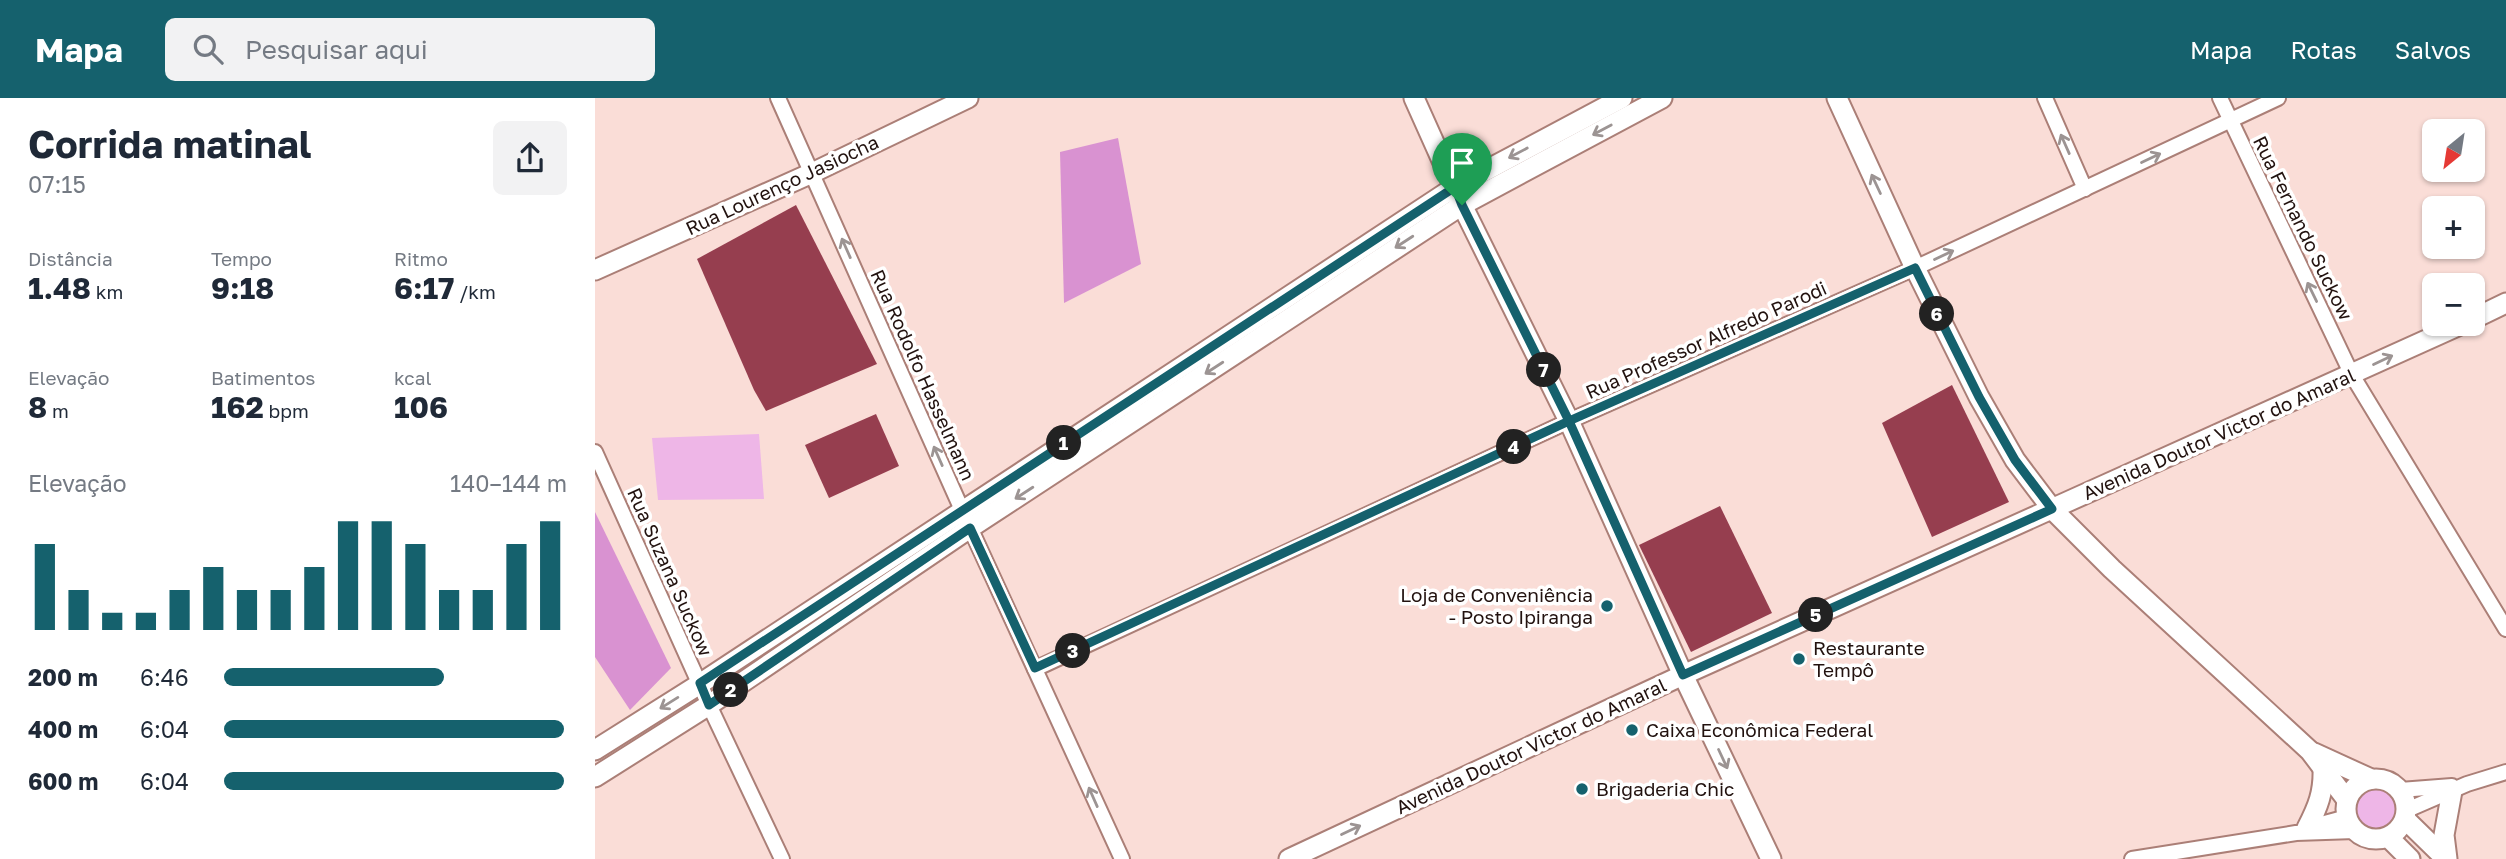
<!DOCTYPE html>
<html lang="pt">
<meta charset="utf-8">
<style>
:root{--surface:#fff;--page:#f2f2f3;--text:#1f2937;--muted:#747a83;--accent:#15616d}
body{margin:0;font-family:"Golos Text",sans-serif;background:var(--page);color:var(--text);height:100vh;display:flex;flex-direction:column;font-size:26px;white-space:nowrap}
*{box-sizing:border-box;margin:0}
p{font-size:23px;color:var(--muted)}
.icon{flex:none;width:38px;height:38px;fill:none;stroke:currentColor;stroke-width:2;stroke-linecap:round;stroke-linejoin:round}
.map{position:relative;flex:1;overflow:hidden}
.side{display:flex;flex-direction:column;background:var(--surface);width:595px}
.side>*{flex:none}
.needle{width:46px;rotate:210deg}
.buttons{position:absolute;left:1827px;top:21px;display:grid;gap:14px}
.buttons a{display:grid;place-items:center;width:63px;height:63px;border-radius:10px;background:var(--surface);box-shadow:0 2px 5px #0004;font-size:35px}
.pin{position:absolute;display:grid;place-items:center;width:60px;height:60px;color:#fff;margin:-72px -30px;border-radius:50% 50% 50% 0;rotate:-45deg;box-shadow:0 0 7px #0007}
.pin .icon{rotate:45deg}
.km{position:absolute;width:35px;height:35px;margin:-18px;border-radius:50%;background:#222;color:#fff;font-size:19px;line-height:35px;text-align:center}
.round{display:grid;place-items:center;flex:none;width:74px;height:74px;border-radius:10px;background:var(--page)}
.headline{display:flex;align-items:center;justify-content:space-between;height:119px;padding:0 28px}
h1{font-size:38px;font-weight:700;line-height:52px}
.stats{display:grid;grid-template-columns:repeat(3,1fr);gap:10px;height:119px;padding:7px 28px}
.stats div{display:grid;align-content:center}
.stats b{font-size:30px;font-weight:700}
.stats small{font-size:19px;font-weight:400}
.stats p{font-size:19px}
.chart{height:196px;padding:14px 28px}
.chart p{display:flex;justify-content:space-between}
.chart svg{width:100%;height:126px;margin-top:7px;stroke:var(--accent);stroke-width:6}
ul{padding:0 28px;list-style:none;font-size:23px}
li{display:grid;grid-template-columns:112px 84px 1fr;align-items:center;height:52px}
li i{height:18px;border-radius:9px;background:var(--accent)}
header{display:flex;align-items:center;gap:42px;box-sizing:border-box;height:98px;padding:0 35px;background:var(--accent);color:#fff}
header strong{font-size:33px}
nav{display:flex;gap:38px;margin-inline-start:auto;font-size:24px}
.search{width:490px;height:63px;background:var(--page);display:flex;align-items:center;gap:18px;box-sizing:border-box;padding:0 24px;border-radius:10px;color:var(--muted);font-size:26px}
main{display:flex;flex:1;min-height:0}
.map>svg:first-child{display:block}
.green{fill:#eeb6e7}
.forest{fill:#d992d1}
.building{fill:#963e4f}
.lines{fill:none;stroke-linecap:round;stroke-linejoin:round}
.street-casing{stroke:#ab7f77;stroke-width:18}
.secondary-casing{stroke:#ab7f77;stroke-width:23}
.street{stroke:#fff;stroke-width:14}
.secondary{stroke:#fff;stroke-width:19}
.oneway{stroke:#9c9493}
.route-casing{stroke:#fff;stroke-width:14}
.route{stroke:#15616d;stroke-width:9}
.poi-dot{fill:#15616d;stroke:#fff;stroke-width:2.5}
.labels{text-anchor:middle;stroke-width:7;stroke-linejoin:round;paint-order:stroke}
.street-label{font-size:19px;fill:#22120f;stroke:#fff}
.poi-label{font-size:19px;fill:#22120f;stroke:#fff;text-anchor:start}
</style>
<header>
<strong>Mapa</strong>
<div class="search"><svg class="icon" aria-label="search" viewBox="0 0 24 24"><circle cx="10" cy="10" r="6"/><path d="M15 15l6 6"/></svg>Pesquisar aqui</div>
<nav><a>Mapa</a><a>Rotas</a><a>Salvos</a></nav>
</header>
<main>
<section class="side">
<div class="headline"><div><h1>Corrida matinal</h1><p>07:15</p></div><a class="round"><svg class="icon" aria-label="share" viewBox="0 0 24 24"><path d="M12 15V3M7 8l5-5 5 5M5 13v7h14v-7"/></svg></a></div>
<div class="stats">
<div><p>Distância</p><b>1.48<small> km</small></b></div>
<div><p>Tempo</p><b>9:18</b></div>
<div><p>Ritmo</p><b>6:17<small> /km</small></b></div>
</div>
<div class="stats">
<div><p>Elevação</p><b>8<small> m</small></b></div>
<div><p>Batimentos</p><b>162<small> bpm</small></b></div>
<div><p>kcal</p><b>106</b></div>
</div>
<div class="chart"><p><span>Elevação</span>140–144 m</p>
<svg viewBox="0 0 160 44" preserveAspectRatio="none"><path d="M5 44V14M15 44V30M25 44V38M35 44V38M45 44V30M55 44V22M65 44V30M75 44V30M85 44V22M95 44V6M105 44V6M115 44V14M125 44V30M135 44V30M145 44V14M155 44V6"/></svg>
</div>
<ul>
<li><b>200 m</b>6:46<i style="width:64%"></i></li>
<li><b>400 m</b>6:04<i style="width:99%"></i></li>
<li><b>600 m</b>6:04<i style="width:99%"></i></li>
</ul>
</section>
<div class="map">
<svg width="1911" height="761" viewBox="0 0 1911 761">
<rect width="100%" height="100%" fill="#faddd7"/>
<!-- green -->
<g class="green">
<polygon points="164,336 169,401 63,402 57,340"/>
<circle cx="1780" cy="711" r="22"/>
</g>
<!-- forest -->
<g class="forest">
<polygon points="523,40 546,166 469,205 465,54"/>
<polygon points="0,414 76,570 35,612 0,559"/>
</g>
<!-- building -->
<g class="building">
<polygon points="201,107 282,266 171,313 159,292 102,161"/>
<polygon points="1357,287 1414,404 1337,439 1287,325"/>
<polygon points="281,316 304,368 234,400 210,347"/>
<polygon points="1125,408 1177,515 1096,554 1044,447"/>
</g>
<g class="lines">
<!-- street casing -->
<g class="street-casing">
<g id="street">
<polyline points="183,0 367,412 527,761"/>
<polyline points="1450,0 1490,91"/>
<polyline points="1625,0 1757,277 1911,531"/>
<polyline points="0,354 114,607 187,761"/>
<polyline points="440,571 974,323 1320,170 1683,0"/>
<polyline points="1805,692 1857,688"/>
<polyline points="1812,712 1872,686 1911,674"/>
<polyline points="1715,729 1752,719"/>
<polyline points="1537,761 1701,735 1760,733"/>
</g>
</g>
<!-- secondary casing -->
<g class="secondary-casing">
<g id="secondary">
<polyline points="819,0 867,107 974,323 1088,577 1176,761"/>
<polyline points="1242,0 1320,170 1384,299 1420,362 1457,411 1517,471 1715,653 1752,702"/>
<polyline points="0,172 217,75 373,0"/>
<polyline points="1878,221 1911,205"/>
<polyline points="0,652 100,589 860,89 1027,0"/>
<polyline points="1719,655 1776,681"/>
<polyline points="0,679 114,607 375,430 867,107 1067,0"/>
<circle cx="1781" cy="711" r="30"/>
<polyline points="1810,721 1851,761"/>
<path d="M 1712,730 C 1723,709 1729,694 1728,669"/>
<polyline points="1793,739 1815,761"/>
<polyline points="694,761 1088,577 1867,226"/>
<polyline points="1852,761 1849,737 1857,693"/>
</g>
</g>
<!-- street -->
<use href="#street" class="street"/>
<!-- secondary -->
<use href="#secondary" class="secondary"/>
</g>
<!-- one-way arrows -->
<defs><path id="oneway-shaft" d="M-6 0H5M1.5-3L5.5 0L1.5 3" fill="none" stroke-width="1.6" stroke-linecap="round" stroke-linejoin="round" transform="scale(1.75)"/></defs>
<g class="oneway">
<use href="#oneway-shaft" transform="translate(1007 32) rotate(152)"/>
<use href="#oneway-shaft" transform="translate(1470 46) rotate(-114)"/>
<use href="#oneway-shaft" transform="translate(923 55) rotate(152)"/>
<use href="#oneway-shaft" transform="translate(1556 60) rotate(-25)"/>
<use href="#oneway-shaft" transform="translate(1281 86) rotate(-115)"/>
<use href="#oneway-shaft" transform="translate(809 144) rotate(147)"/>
<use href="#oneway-shaft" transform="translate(251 150) rotate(-114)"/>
<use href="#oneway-shaft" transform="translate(1349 157) rotate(-25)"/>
<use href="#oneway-shaft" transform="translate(1717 194) rotate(-116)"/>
<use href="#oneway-shaft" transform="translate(1788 262) rotate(-25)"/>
<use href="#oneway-shaft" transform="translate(619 270) rotate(147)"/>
<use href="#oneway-shaft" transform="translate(343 358) rotate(-114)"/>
<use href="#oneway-shaft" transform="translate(429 395) rotate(147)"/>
<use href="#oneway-shaft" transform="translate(74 605) rotate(148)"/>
<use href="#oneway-shaft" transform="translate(1128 661) rotate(65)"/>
<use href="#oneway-shaft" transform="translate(498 699) rotate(-114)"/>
<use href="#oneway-shaft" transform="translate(756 732) rotate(-25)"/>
</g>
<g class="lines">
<!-- route casing -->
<g class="route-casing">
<polyline id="route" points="867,107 860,89 105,585 114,607 375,430 440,570 974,323 1088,577 1457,411 1420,362 1384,299 1320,170 974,323 867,107"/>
</g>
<!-- route -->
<use href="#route" class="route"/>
</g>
<!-- markers -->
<g class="poi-dot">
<circle cx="1012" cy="508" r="7"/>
<circle cx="1204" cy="561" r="7"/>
<circle cx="1037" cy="632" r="7"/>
<circle cx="987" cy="691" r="7"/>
</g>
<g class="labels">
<!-- street labels -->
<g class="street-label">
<text transform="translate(187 87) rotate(-25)" y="7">Rua Lourenço Jasiocha</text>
<text transform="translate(1708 130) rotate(64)" y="7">Rua Fernando Suckow</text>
<text transform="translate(1111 242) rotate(-24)" y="7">Rua Professor Alfredo Parodi</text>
<text transform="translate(328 277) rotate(66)" y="7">Rua Rodolfo Hasselmann</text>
<text transform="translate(1624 336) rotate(-24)" y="7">Avenida Doutor Victor do Amaral</text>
<text transform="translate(75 474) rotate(66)" y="7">Rua Suzana Suckow</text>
<text transform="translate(936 648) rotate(-25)" y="7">Avenida Doutor Victor do Amaral</text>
</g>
<!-- poi labels -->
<g class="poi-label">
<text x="998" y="504" text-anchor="end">Loja de Conveniência<tspan x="998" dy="22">- Posto Ipiranga</tspan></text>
<text x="1218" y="557">Restaurante<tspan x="1218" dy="22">Tempô</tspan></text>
<text x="1051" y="639">Caixa Econômica Federal</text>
<text x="1001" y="698">Brigaderia Chic</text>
</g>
</g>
</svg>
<div class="buttons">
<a><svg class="needle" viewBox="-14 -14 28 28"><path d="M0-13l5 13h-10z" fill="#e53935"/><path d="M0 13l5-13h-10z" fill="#747a83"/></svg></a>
<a>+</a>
<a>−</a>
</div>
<div class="pin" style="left:867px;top:107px;background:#1e9e55"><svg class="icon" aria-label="arrive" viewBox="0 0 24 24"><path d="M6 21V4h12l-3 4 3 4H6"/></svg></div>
<b class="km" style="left:469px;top:345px">1</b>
<b class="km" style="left:136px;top:592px">2</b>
<b class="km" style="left:478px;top:553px">3</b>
<b class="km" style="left:919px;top:349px">4</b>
<b class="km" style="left:1221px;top:517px">5</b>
<b class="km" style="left:1342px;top:216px">6</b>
<b class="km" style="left:949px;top:272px">7</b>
</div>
</main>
